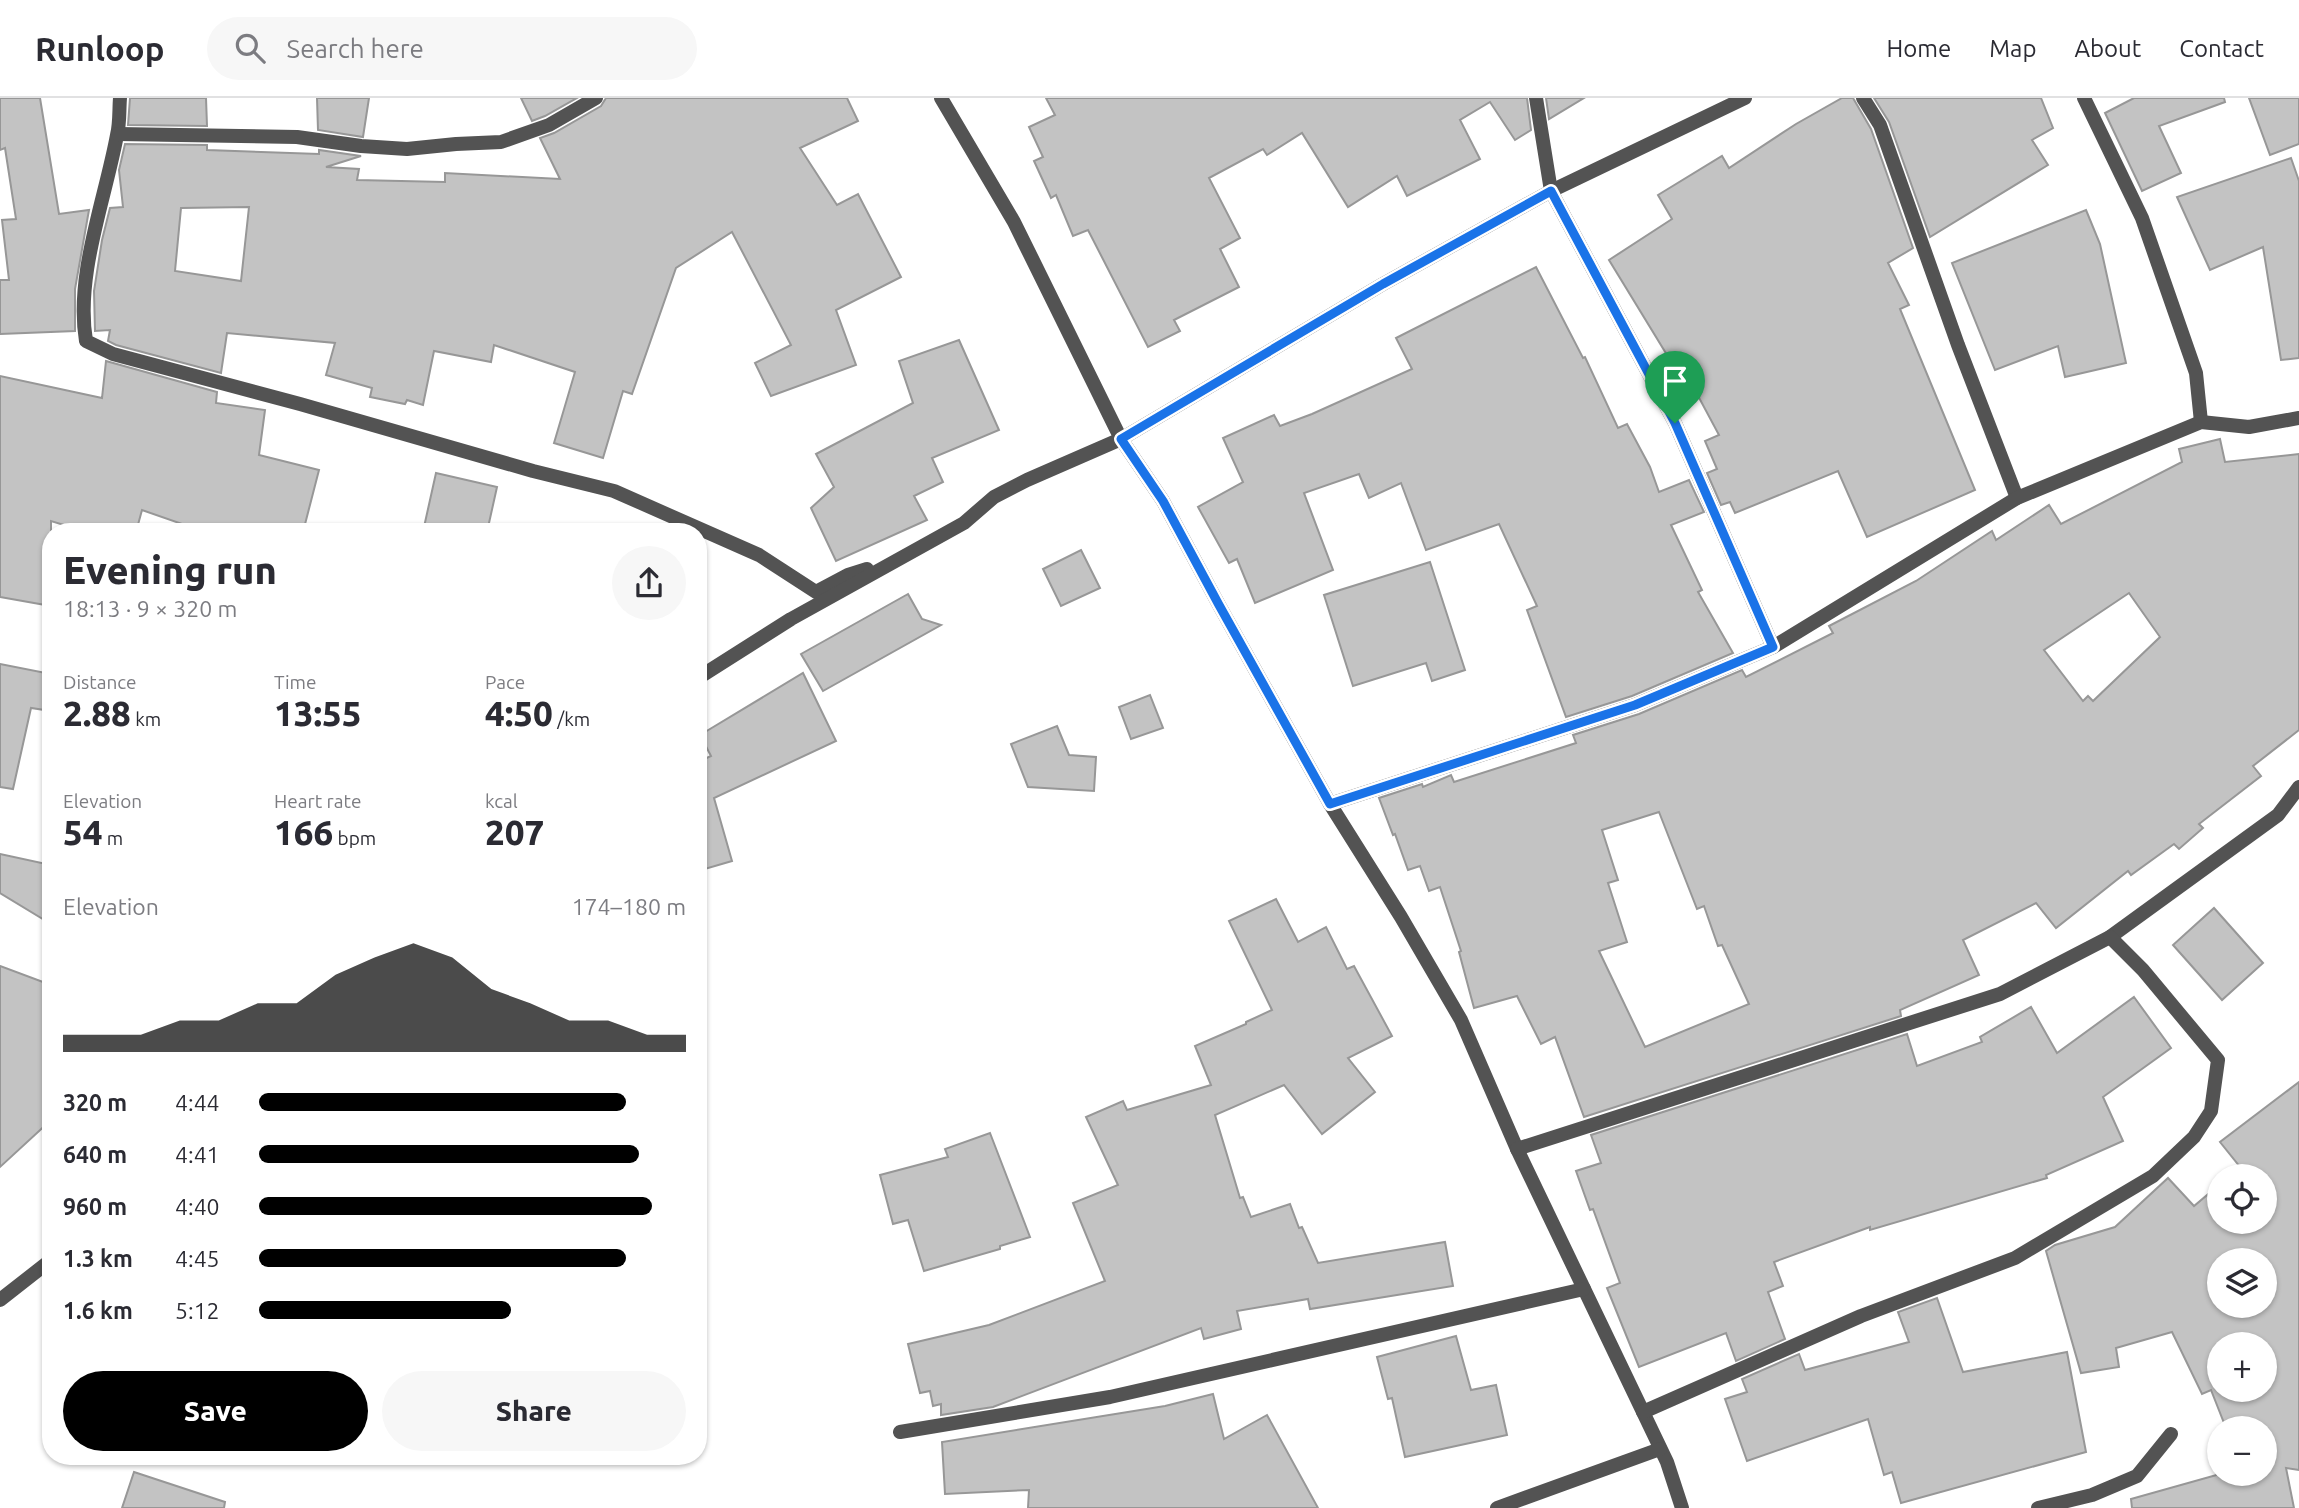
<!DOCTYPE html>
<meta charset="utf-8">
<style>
:root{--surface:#fff;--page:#f7f7f7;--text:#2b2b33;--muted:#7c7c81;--line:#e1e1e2;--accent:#000}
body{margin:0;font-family:Ubuntu,sans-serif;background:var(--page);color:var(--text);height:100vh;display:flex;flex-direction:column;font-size:26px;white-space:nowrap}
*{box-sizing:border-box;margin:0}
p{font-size:23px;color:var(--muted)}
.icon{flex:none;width:38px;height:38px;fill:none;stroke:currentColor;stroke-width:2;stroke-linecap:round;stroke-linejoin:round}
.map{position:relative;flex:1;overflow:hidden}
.side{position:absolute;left:42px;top:425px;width:665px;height:942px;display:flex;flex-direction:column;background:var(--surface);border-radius:28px;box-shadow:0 2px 5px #0004}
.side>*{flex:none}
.tools{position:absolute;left:2207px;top:1066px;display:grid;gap:14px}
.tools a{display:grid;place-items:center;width:70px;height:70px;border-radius:50%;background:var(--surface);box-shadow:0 2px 5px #0004;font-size:35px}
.pin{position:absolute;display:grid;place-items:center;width:60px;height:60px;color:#fff;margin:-72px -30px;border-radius:50% 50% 50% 0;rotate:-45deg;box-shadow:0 0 7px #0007}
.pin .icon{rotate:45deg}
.round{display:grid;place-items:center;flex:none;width:74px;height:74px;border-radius:37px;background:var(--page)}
.summary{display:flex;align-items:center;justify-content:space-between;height:119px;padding:0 21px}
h1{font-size:38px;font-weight:800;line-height:52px}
.figures{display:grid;grid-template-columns:repeat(3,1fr);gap:10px;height:119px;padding:7px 21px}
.figures div{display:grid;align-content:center}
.figures b{font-size:35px;font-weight:800}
.figures small{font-size:19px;font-weight:400}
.figures p{font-size:19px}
.chart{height:196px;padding:14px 21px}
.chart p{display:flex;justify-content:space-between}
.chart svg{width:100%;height:126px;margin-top:7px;fill:var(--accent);opacity:.7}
.action{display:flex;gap:14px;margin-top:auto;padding:14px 21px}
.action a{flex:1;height:80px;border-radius:42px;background:var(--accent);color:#fff;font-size:28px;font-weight:800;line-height:80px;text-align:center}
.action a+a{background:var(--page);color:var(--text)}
ul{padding:0 21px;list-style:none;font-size:23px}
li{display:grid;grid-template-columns:112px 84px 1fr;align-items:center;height:52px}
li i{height:18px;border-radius:9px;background:var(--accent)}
header{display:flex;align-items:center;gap:42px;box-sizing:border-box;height:98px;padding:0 35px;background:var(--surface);border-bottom:2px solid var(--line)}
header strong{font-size:33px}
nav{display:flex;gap:38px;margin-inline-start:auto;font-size:24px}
.search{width:490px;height:63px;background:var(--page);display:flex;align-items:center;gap:18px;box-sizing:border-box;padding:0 24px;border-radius:38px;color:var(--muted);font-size:26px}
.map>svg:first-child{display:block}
.building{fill:#c3c3c3;stroke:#979797;stroke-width:2;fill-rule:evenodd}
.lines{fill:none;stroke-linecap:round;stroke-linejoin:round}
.street{stroke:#535353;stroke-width:14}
.route-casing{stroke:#fff;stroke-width:14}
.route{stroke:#1a73e8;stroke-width:9}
</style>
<header>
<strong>Runloop</strong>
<div class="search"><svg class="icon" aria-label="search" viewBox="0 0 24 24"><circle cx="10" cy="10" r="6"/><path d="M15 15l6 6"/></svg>Search here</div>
<nav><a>Home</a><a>Map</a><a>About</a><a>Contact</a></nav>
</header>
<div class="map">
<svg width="2299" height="1410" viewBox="0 0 2299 1410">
<rect width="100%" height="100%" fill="#fff"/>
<!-- building -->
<g class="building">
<polygon points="0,0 40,0 59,116 89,112 75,191 75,233 0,236 0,182 9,182 2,122 16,121 5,50 0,52"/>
<polygon points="130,0 206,0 207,28 128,27"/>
<polygon points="317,0 369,0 363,39 318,32"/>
<polygon points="521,0 577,0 545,18 532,23"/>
<path d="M 606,0 L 847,0 L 858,23 L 800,50 L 837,107 L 858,96 L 901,179 L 836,212 L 856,267 L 771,298 L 755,265 L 791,247 L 732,134 L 676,170 L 632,296 L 623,293 L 603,360 L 554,345 L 575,274 L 494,247 L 491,264 L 434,253 L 423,307 L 407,302 L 405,306 L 370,299 L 372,290 L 326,277 L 335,245 L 227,235 L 221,275 L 116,247 L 108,243 L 110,232 L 95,233 L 94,193 L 102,142 L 110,110 L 123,109 L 119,72 L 125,46 L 207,47 L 207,52 L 319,56 L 319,52 L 361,58 L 326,69 L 359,71 L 357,82 L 445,84 L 445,75 L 560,81 L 540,40 L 554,35 L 601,8 ZM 249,109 L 241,183 L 175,173 L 181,110 Z"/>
<polygon points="1046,0 1527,0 1531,32 1515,42 1490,4 1460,22 1480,61 1407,98 1397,78 1348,109 1302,35 1267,57 1263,51 1209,80 1240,140 1220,151 1239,189 1174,222 1180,233 1148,249 1088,132 1073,138 1056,97 1051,100 1034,63 1043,59 1029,29 1055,17"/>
<polygon points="1546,0 1584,0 1549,21"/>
<polygon points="1842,0 1853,0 1871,31 1913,150 1888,165 1909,207 1900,211 1975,392 1867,439 1838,373 1735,415 1730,404 1721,407 1707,375 1717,371 1705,343 1719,337 1681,266 1675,270 1609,162 1672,121 1658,97 1722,58 1729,70 1796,26"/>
<polygon points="1874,0 2041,0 2053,30 2032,42 2048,67 1930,139 1889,24"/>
<polygon points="2134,0 2224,0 2225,4 2159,28 2181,75 2142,93 2105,15"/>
<polygon points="2249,0 2299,0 2299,46 2270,57"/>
<polygon points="2291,60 2299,83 2299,260 2281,262 2263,149 2210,172 2177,99"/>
<polygon points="2086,112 2100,146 2126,265 2065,279 2058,248 1995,272 1952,165"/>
<polygon points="1536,169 1583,260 1585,259 1618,330 1627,326 1650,369 1659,394 1689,382 1704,414 1671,427 1702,492 1698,494 1733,555 1632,598 1566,619 1527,512 1537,508 1499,426 1426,452 1401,385 1369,400 1359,376 1304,395 1333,472 1255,505 1237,461 1229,465 1198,409 1243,384 1223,340 1274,317 1280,328 1312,316 1412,271 1396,240"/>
<polygon points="959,242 999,332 932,360 943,384 914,398 927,422 836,463 811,410 834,389 816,356 913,305 899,263"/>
<polygon points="106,263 217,294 216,305 265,312 259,357 319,372 303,434 205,434 142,412 136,434 87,434 51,423 51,508 0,499 0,278 102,300"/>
<path d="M 2220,341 L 2225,364 L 2299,356 L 2299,632 L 2253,668 L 2261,678 L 2199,726 L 2203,730 L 2179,751 L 2174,746 L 2131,777 L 2128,773 L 2056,830 L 2036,805 L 1963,842 L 1979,877 L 1900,912 L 1901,918 L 1584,1019 L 1555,939 L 1541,946 L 1517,898 L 1474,910 L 1459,854 L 1461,853 L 1440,789 L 1429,793 L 1420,768 L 1408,772 L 1395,736 L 1393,737 L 1379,700 L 1422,686 L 1423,689 L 1451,677 L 1454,684 L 1576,645 L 1573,637 L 1639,616 L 1742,572 L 1746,579 L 1833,535 L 1829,528 L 1916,483 L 1992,433 L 1996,442 L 2049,407 L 2061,426 L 2182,364 L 2179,351 ZM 2129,495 L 2160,539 L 2093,603 L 2088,598 L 2083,603 L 2044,552 ZM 1659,714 L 1697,811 L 1704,808 L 1718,848 L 1722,847 L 1749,906 L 1645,949 L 1599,853 L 1627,844 L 1608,785 L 1618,782 L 1602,732 Z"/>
<polygon points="436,375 497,389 487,434 446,434 424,429"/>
<polygon points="1081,452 1100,490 1061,508 1043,471"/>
<polygon points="1430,464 1465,572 1432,583 1426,565 1353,588 1324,497"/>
<polygon points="908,496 922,521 941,527 823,593 801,556"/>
<polygon points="0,566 51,576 51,613 31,610 13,691 0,689"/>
<polygon points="803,575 836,643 714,700 732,763 698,773 698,678 702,677 698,664 711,658 700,637"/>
<polygon points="1150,597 1163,630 1131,641 1119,609"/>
<polygon points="1057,628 1069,657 1096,659 1094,693 1028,689 1011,646"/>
<polygon points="0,756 51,767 51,826 0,795"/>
<polygon points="1276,801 1298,844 1326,829 1347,871 1354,868 1392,938 1348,960 1375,994 1322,1036 1284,987 1215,1017 1240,1100 1243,1099 1251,1119 1290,1106 1299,1130 1302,1129 1318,1165 1445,1144 1453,1188 1310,1211 1308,1201 1237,1213 1241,1231 1204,1241 1201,1230 993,1309 941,1317 941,1306 933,1308 930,1293 920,1295 908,1246 989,1227 1105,1183 1073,1105 1118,1087 1086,1019 1123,1003 1127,1012 1211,987 1195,948 1246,926 1246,924 1272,912 1229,823"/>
<polygon points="2214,810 2263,865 2222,902 2173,847"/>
<polygon points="0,868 51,887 51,1022 0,1069"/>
<polygon points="2134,899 2171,950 2103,999 2123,1043 2046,1077 2047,1080 1870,1132 1870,1129 1774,1164 1783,1188 1768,1194 1785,1241 1736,1263 1726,1235 1639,1269 1607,1190 1620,1185 1593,1111 1590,1112 1576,1073 1601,1065 1591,1037 1907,936 1917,968 1982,944 1980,939 2031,909 2057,955"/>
<path d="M 2299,984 L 2299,1372 L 2286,1370 L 2294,1410 L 2132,1410 L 2131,1401 L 2220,1376 L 2264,1376 L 2264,1330 L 2226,1330 L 2211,1292 L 2202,1296 L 2172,1234 L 2116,1250 L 2119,1269 L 2081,1275 L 2046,1153 L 2055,1147 L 2115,1129 L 2168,1080 L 2194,1108 L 2219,1087 L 2219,1124 L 2264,1124 L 2264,1078 L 2230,1078 L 2240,1069 L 2220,1044 ZM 2219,1162 L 2264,1162 L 2264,1208 L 2219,1208 ZM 2219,1246 L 2264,1246 L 2264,1292 L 2219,1292 Z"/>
<polygon points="990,1035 1030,1139 1000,1148 1000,1151 924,1173 908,1122 893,1126 880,1077 948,1059 945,1051"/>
<polygon points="1937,1200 1963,1274 2067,1254 2086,1354 1901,1405 1892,1374 1884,1377 1868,1321 1747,1363 1725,1301 1747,1294 1742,1281 1799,1256 1805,1272 1909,1244 1898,1214"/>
<polygon points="1456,1238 1471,1292 1496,1287 1507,1337 1405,1359 1392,1300 1388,1301 1377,1259"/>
<polygon points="1213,1296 1224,1341 1267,1317 1318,1410 1028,1410 1029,1392 945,1396 942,1344 1165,1308"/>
<polygon points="134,1374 225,1404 224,1410 122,1410"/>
</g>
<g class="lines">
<!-- street -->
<g class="street">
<path d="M 120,0 C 119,12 120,25 117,37 C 105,102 75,178 86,243 L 113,256 L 300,306 L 533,373 L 614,393 L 759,457 L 816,494 L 848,477 L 867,471"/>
<polyline points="941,0 1014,124 1121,341 1163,403 1219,507 1330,706 1401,819 1461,922 1517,1051 1667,1364 1682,1410"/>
<polyline points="1536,0 1551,93 1675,325 1773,549"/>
<polyline points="1863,0 1880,27 1958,247 2017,400"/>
<polyline points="2084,0 2142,120 2196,275 2201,324"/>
<polyline points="118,36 297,39 361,48 407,51 456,46 501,44 549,27 596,0"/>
<polyline points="698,580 791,521 964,425 994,399 1027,382 1121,341 1383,186 1551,93 1745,0"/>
<polyline points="1330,706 1635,607 1773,549 2017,400 2201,324 2249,329 2299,320"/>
<polyline points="1517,1051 2000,896 2110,839 2278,717 2299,689"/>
<polyline points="0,1202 51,1162"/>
<polyline points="1643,1314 1861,1218 2015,1160 2153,1078 2194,1039 2211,1013 2218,962 2143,872 2110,839"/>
<polyline points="900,1334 1110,1299 1584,1191"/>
<polyline points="1497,1410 1660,1351"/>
<polyline points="2038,1410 2092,1397 2137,1378 2171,1336"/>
</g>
</g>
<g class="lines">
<!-- route casing -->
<g class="route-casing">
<polygon id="route" points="1551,93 1675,325 1773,549 1635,607 1330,706 1219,507 1163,403 1121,341 1383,186"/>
</g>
<!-- route -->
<use href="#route" class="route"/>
</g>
</svg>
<div class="tools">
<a><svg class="icon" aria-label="locate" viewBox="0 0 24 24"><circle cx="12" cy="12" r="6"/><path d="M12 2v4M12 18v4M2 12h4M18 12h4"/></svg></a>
<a><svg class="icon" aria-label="layers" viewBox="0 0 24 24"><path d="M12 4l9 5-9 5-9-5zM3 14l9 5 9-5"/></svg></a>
<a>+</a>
<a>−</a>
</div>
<div class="pin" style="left:1675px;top:325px;background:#1e9e55"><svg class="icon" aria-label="arrive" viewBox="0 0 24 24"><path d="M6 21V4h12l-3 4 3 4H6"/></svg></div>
<section class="side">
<div class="summary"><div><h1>Evening run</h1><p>18:13 · 9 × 320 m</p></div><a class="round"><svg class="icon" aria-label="share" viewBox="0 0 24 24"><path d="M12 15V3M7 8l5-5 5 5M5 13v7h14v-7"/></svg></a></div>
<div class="figures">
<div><p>Distance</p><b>2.88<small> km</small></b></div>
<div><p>Time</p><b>13:55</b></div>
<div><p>Pace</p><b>4:50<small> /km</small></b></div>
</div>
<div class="figures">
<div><p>Elevation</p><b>54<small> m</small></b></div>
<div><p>Heart rate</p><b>166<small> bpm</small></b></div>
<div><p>kcal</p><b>207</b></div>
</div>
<div class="chart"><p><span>Elevation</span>174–180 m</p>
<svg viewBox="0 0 160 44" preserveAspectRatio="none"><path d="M0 44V38L10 38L20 38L30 33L40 33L50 27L60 27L70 17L80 11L90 6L100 11L110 22L120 27L130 33L140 33L150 38L160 38V44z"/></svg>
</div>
<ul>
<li><b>320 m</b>4:44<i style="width:86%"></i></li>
<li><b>640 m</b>4:41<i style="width:89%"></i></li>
<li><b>960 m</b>4:40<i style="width:92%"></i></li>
<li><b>1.3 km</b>4:45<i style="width:86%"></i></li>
<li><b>1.6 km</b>5:12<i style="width:59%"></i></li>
</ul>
<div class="action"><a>Save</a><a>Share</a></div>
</section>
</div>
